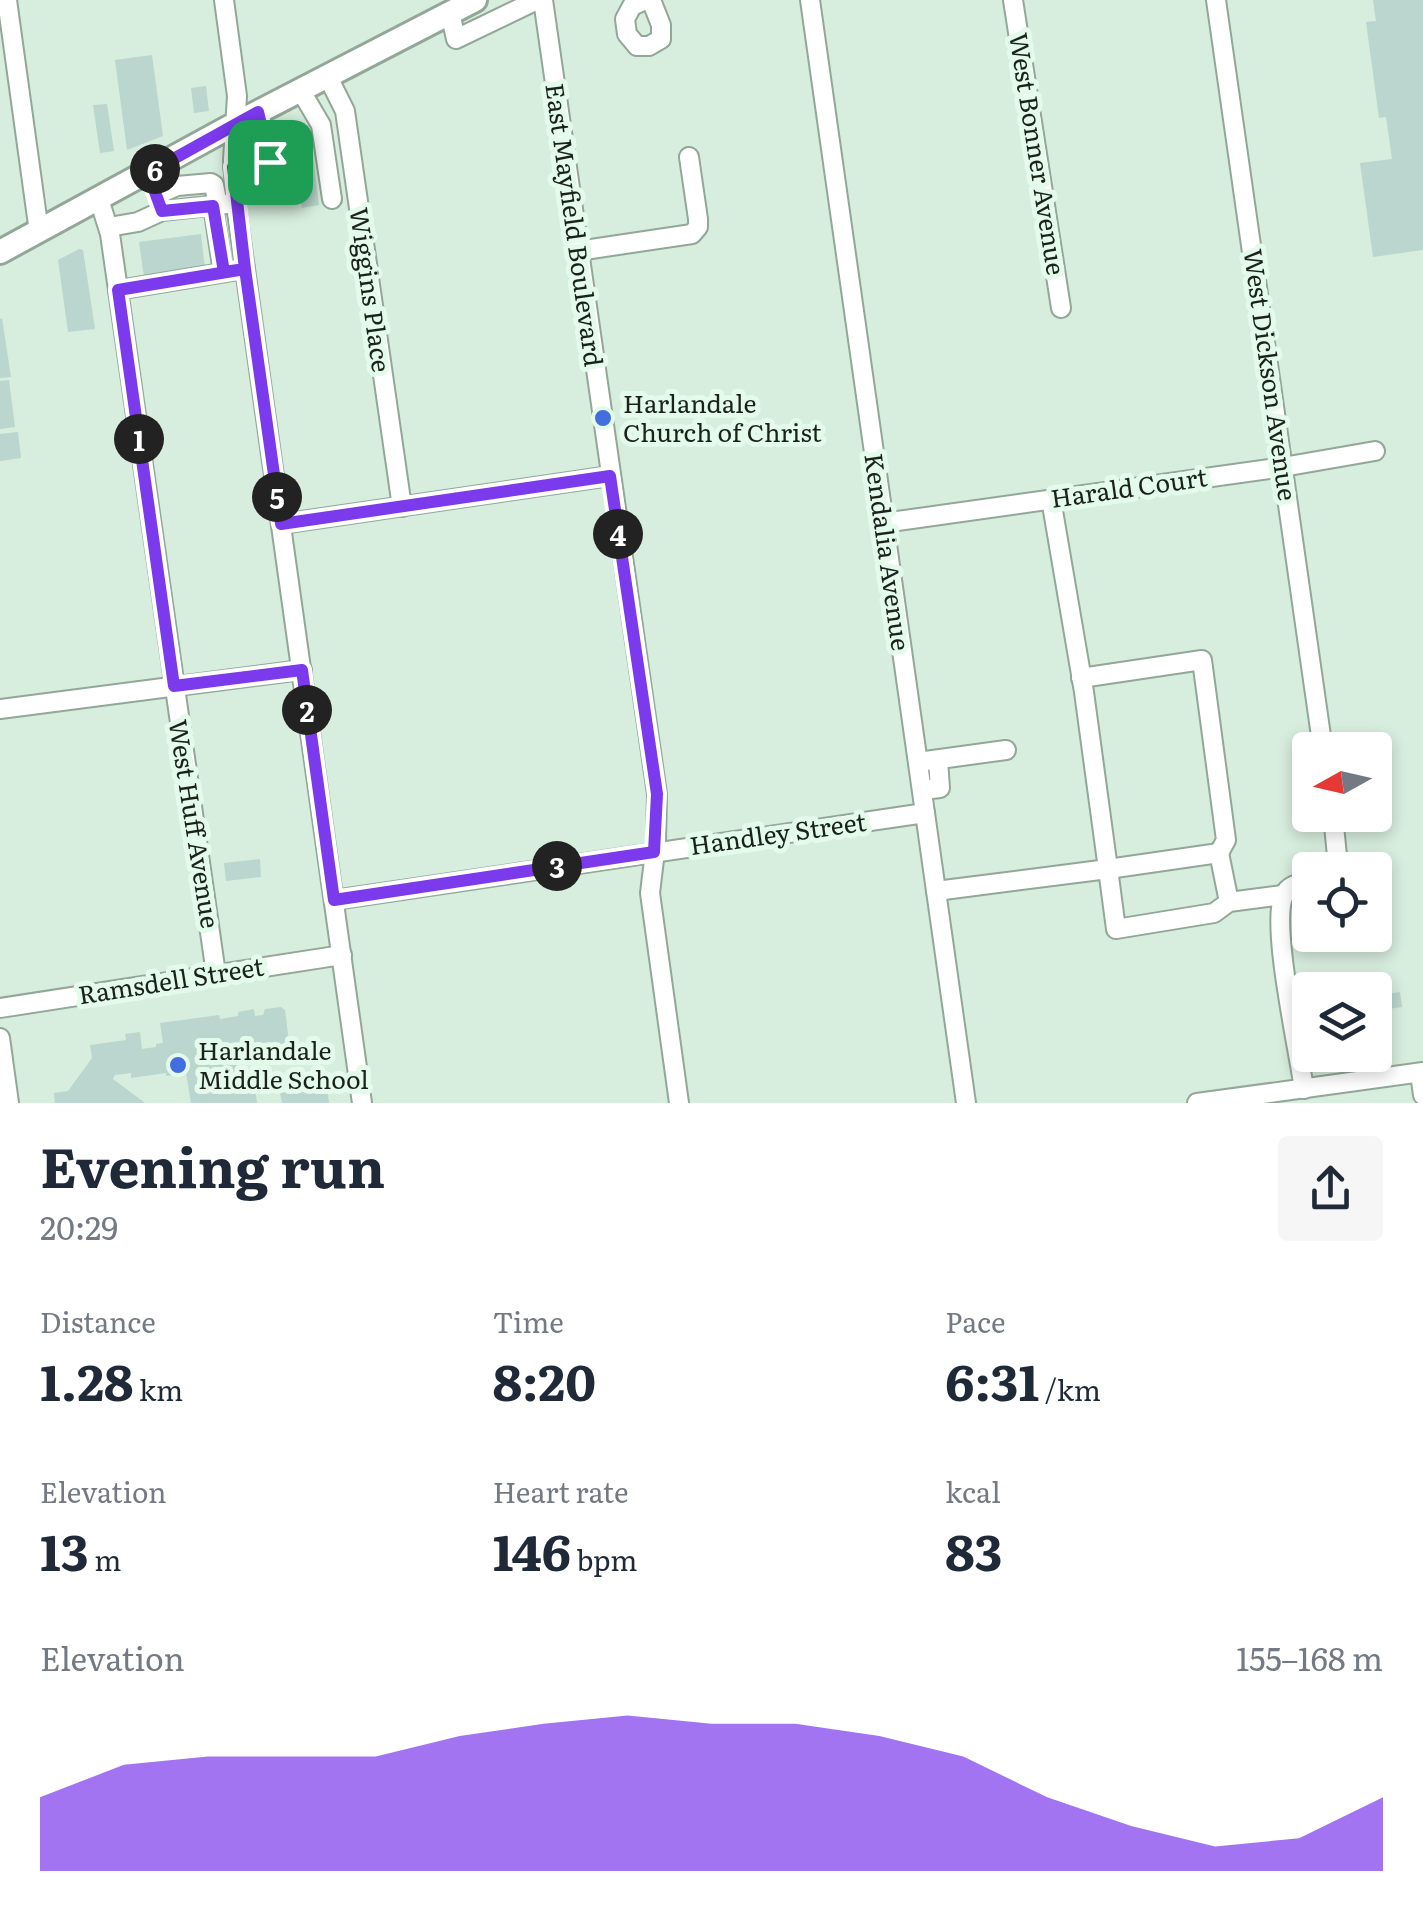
<!DOCTYPE html>
<meta charset="utf-8">
<style>
:root{--surface:#fff;--page:#f6f6f7;--text:#1f2937;--muted:#747a83;--accent:#7c3aed}
body{margin:0;font-family:Literata,serif;background:var(--page);color:var(--text);height:100vh;display:flex;flex-direction:column;font-size:38px;white-space:nowrap}
*{box-sizing:border-box;margin:0}
p{font-size:32px;color:var(--muted)}
.icon{flex:none;width:55px;height:55px;fill:none;stroke:currentColor;stroke-width:2;stroke-linecap:round;stroke-linejoin:round}
.map{position:relative;height:1103px;overflow:hidden}
.details{display:flex;flex-direction:column;background:var(--surface);flex:1}
.details>*{flex:none}
.needle{width:65px;rotate:262deg}
.buttons{position:absolute;left:1292px;top:732px;display:grid;gap:20px}
.buttons a{display:grid;place-items:center;width:100px;height:100px;border-radius:10px;background:var(--surface);box-shadow:0 5px 15px #0003;font-size:50px}
.pin{position:absolute;display:grid;place-items:center;width:85px;height:85px;color:#fff;margin:-42px;border-radius:20px;box-shadow:0 5px 15px #0006}
.km{position:absolute;width:50px;height:50px;margin:-25px;border-radius:50%;background:#222;color:#fff;font-size:28px;line-height:50px;text-align:center}
.round{display:grid;place-items:center;flex:none;width:105px;height:105px;border-radius:10px;background:var(--page)}
.headline{display:flex;align-items:center;justify-content:space-between;height:170px;padding:0 40px}
h1{font-size:55px;font-weight:700;line-height:75px}
.stats{display:grid;grid-template-columns:repeat(3,1fr);gap:15px;height:170px;padding:10px 40px}
.stats div{display:grid;align-content:center}
.stats b{font-size:50px;font-weight:700}
.stats small{font-size:28px;font-weight:400}
.stats p{font-size:28px}
.chart{height:280px;padding:20px 40px}
.chart p{display:flex;justify-content:space-between}
.chart svg{width:100%;height:180px;margin-top:10px;fill:var(--accent);opacity:.7}
.map>svg:first-child{display:block}
.building{fill:#bbd6ce}
.lines{fill:none;stroke-linecap:round;stroke-linejoin:round}
.minor-casing{stroke:#93a798;stroke-width:22}
.major-casing{stroke:#93a798;stroke-width:28}
.minor{stroke:#fff;stroke-width:18}
.major{stroke:#fff;stroke-width:22}
.route-casing{stroke:#fff;stroke-width:20}
.route{stroke:#7c3aed;stroke-width:12}
.poi-dot{fill:#426ee0;stroke:#e4faea;stroke-width:4}
.labels{text-anchor:middle;stroke-width:10;stroke-linejoin:round;paint-order:stroke}
.street-label{font-size:25px;fill:#1a221c;stroke:#e4faea}
.poi-label{font-size:25px;fill:#1a221c;stroke:#e4faea;text-anchor:start}
</style>
<div class="map">
<svg width="1423" height="1103" viewBox="0 0 1423 1103">
<rect width="100%" height="100%" fill="#d7eddd"/>
<!-- building -->
<g class="building">
<polygon points="1373,0 1423,0 1423,250 1373,257 1360,163 1392,159 1386,117 1379,118 1366,22 1376,21"/>
<polygon points="152,55 163,136 127,150 115,60"/>
<polygon points="206,86 209,111 194,113 191,88"/>
<polygon points="107,104 114,151 100,153 93,105"/>
<polygon points="309,125 319,205 302,208 287,128"/>
<polygon points="201,234 205,269 144,277 139,242"/>
<polygon points="79,249 83,250 95,329 68,332 58,260"/>
<polygon points="2,318 11,377 0,378 0,319"/>
<polygon points="9,380 15,427 0,429 0,381"/>
<polygon points="18,432 21,458 0,461 0,434"/>
<polygon points="260,859 261,877 226,881 224,863"/>
<polygon points="1400,992 1402,1007 1375,1011 1375,996"/>
<polygon points="281,1007 285,1010 290,1050 287,1053 244,1059 248,1088 255,1087 257,1103 191,1103 186,1073 166,1076 166,1073 131,1078 131,1073 115,1075 113,1079 145,1103 55,1103 54,1093 68,1091 92,1058 90,1045 126,1040 125,1034 140,1032 142,1049 156,1047 156,1044 163,1043 160,1023 219,1015 220,1019 238,1016 238,1012 254,1009 255,1016 263,1015 265,1009"/>
<polygon points="327,1087 329,1103 282,1103 280,1093"/>
</g>
<g class="lines">
<!-- minor casing -->
<g class="minor-casing">
<g id="minor">
<polyline points="7,0 39,232"/>
<polyline points="224,0 237,96 233,160 237,212 362,1103"/>
<polyline points="543,0 657,794 656,843 650,893 679,1103"/>
<polyline points="645,0 632,6 625,19 627,34 637,46 649,46 661,39 661,25 651,0"/>
<polyline points="810,0 966,1103"/>
<polyline points="1013,0 1061,308"/>
<polyline points="1216,0 1323,750"/>
<polyline points="450,13 456,39 537,0"/>
<polyline points="328,77 345,111 402,507"/>
<polyline points="301,91 321,125 332,199"/>
<polyline points="270,162 274,185"/>
<polyline points="233,167 270,162 258,112"/>
<polyline points="157,195 177,186 211,183 214,185 218,205"/>
<polyline points="99,199 110,234 216,974"/>
<polyline points="213,206 223,272"/>
<polyline points="109,227 138,222 162,211 236,203"/>
<polyline points="578,251 692,234 698,227 698,219 689,157"/>
<polyline points="118,290 245,269"/>
<polyline points="883,523 1283,467 1375,451"/>
<polyline points="281,524 610,476"/>
<polyline points="1081,678 1202,660 1226,840 1219,853"/>
<polyline points="0,709 302,670"/>
<polyline points="918,762 1006,750"/>
<polyline points="922,790 940,788 938,760"/>
<polyline points="1331,870 1337,856 1333,815"/>
<polyline points="936,891 1108,869 1084,692 1051,499"/>
<polyline points="334,900 925,813"/>
<polyline points="1229,902 1219,853 1108,869 1116,929 1214,913 1229,902 1283,895"/>
<polyline points="0,1008 342,955"/>
<polyline points="0,1038 9,1103"/>
<polyline points="1420,1073 1423,1095"/>
<path d="M 1304,1089 C 1299,1052 1270,923 1284,895 C 1288,885 1300,883 1310,881"/>
<polyline points="1197,1103 1423,1072"/>
</g>
</g>
<!-- major casing -->
<g class="major-casing">
<polyline id="major" points="0,252 235,124 475,0"/>
</g>
<!-- minor -->
<use href="#minor" class="minor"/>
<!-- major -->
<use href="#major" class="major"/>
</g>
<g class="lines">
<!-- route casing -->
<g class="route-casing">
<polyline id="route" points="270,162 233,167 245,269 118,290 174,686 302,670 334,900 654,852 657,794 610,476 281,524 245,269 224,272 213,206 162,211 148,173 258,112 270,162"/>
</g>
<!-- route -->
<use href="#route" class="route"/>
</g>
<!-- markers -->
<g class="poi-dot">
<circle cx="603" cy="418" r="10"/>
<circle cx="178" cy="1065" r="10"/>
</g>
<g class="labels">
<!-- street labels -->
<g class="street-label">
<text transform="translate(1037 154) rotate(81)" y="9">West Bonner Avenue</text>
<text transform="translate(574 225) rotate(82)" y="9">East Mayfield Boulevard</text>
<text transform="translate(370 290) rotate(82)" y="9">Wiggins Place</text>
<text transform="translate(1270 375) rotate(82)" y="9">West Dickson Avenue</text>
<text transform="translate(1129 488) rotate(-8)" y="9">Harald Court</text>
<text transform="translate(887 552) rotate(82)" y="9">Kendalia Avenue</text>
<text transform="translate(194 824) rotate(81)" y="9">West Huff Avenue</text>
<text transform="translate(778 834) rotate(-8)" y="9">Handley Street</text>
<text transform="translate(171 981) rotate(-9)" y="9">Ramsdell Street</text>
</g>
<!-- poi labels -->
<g class="poi-label">
<text x="623" y="413">Harlandale<tspan x="623" dy="29">Church of Christ</tspan></text>
<text x="198" y="1060">Harlandale<tspan x="198" dy="29">Middle School</tspan></text>
</g>
</g>
</svg>
<div class="buttons">
<a><svg class="needle" viewBox="-14 -14 28 28"><path d="M0-13l5 13h-10z" fill="#e53935"/><path d="M0 13l5-13h-10z" fill="#747a83"/></svg></a>
<a><svg class="icon" aria-label="locate" viewBox="0 0 24 24"><circle cx="12" cy="12" r="6"/><path d="M12 2v4M12 18v4M2 12h4M18 12h4"/></svg></a>
<a><svg class="icon" aria-label="layers" viewBox="0 0 24 24"><path d="M12 4l9 5-9 5-9-5zM3 14l9 5 9-5"/></svg></a>
</div>
<div class="pin" style="left:270px;top:162px;background:#1e9e55"><svg class="icon" aria-label="arrive" viewBox="0 0 24 24"><path d="M6 21V4h12l-3 4 3 4H6"/></svg></div>
<b class="km" style="left:139px;top:439px">1</b>
<b class="km" style="left:307px;top:710px">2</b>
<b class="km" style="left:557px;top:866px">3</b>
<b class="km" style="left:618px;top:534px">4</b>
<b class="km" style="left:277px;top:497px">5</b>
<b class="km" style="left:155px;top:169px">6</b>
</div>
<section class="details">
<div class="headline"><div><h1>Evening run</h1><p>20:29</p></div><a class="round"><svg class="icon" aria-label="share" viewBox="0 0 24 24"><path d="M12 15V3M7 8l5-5 5 5M5 13v7h14v-7"/></svg></a></div>
<div class="stats">
<div><p>Distance</p><b>1.28<small> km</small></b></div>
<div><p>Time</p><b>8:20</b></div>
<div><p>Pace</p><b>6:31<small> /km</small></b></div>
</div>
<div class="stats">
<div><p>Elevation</p><b>13<small> m</small></b></div>
<div><p>Heart rate</p><b>146<small> bpm</small></b></div>
<div><p>kcal</p><b>83</b></div>
</div>
<div class="chart"><p><span>Elevation</span>155–168 m</p>
<svg viewBox="0 0 160 44" preserveAspectRatio="none"><path d="M0 44V26L10 18L20 16L30 16L40 16L50 11L60 8L70 6L80 8L90 8L100 11L110 16L120 26L130 33L140 38L150 36L160 26V44z"/></svg>
</div>
</section>
